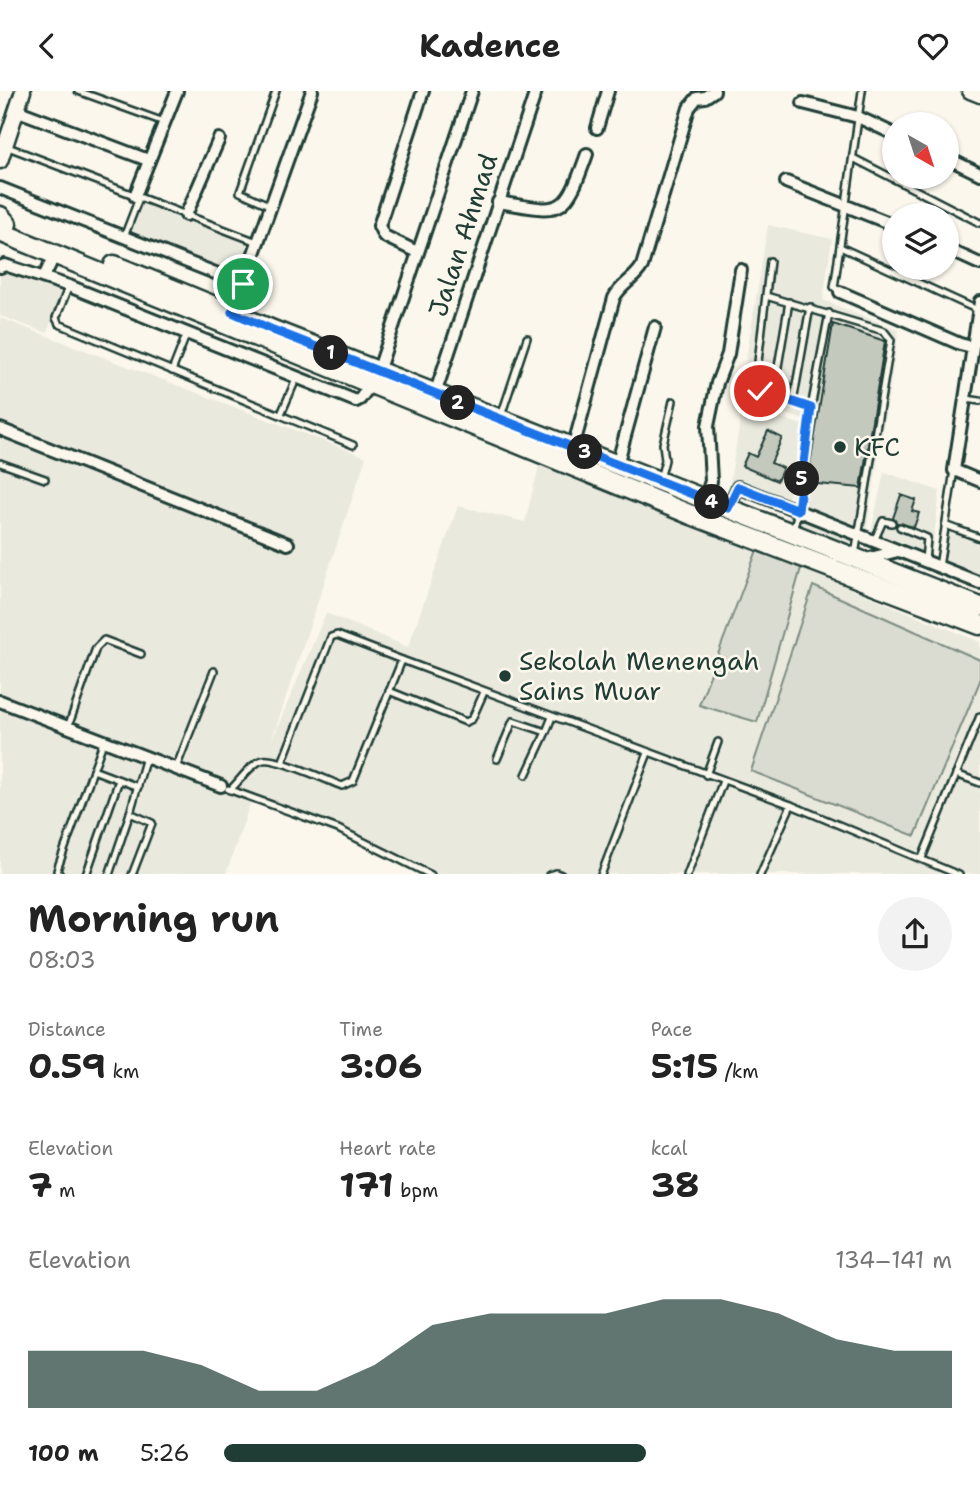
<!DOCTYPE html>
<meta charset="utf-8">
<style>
:root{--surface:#fff;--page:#f2f2f2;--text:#222;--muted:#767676;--accent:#1f3d34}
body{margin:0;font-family:"Shantell Sans",sans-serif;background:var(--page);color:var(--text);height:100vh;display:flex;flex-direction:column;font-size:26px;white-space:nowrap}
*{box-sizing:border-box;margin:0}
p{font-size:23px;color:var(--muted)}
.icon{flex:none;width:38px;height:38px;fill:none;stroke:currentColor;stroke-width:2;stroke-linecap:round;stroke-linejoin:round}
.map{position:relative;height:783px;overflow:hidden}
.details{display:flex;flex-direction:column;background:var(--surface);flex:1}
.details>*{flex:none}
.needle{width:46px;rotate:141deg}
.tools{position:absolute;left:882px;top:21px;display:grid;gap:14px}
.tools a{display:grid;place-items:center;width:77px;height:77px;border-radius:50%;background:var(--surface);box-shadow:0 2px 5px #0004;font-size:35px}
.pin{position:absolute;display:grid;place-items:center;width:60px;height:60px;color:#fff;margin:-30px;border:4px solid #fff;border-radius:50%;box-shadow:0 2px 7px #0007}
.km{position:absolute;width:35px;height:35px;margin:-18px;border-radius:50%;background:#222;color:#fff;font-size:19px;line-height:35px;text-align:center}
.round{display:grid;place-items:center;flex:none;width:74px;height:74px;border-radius:37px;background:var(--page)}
.summary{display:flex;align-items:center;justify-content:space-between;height:119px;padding:0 28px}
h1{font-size:38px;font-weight:700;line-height:52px}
.stats{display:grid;grid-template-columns:repeat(3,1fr);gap:10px;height:119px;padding:7px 28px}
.stats div{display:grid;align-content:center}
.stats b{font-size:35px;font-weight:700}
.stats small{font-size:19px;font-weight:400}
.stats p{font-size:19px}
.chart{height:196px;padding:14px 28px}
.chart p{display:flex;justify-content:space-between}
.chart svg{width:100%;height:126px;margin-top:7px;fill:var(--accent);opacity:.7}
ul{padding:0 28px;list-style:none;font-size:23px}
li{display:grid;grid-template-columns:112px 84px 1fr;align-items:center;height:52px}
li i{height:18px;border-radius:9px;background:var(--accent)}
header{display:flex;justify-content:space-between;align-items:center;height:91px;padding:0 28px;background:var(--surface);font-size:32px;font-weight:700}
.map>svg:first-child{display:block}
.built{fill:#eae9de}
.green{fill:#dbdcd1;stroke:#7d8c82;stroke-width:2}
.building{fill:#c4c9be;stroke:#1f3d34;stroke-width:2}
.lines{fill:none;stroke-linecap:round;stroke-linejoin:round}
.service-casing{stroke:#1f3d34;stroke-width:10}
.minor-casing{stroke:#1f3d34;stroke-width:16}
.tertiary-casing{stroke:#1f3d34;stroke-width:19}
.primary-casing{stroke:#1f3d34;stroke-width:23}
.service{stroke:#fbf7ec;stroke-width:5}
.minor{stroke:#fbf7ec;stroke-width:10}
.tertiary{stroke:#fbf7ec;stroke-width:14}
.primary{stroke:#fbf7ec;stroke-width:18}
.route-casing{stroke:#fff;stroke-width:14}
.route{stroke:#1a73e8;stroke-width:9}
.poi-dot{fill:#1f3d34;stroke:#fbf7ec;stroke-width:2.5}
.labels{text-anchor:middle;stroke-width:5;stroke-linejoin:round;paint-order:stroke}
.street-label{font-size:26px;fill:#1f3d34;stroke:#fbf7ec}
.poi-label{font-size:26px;fill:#1f3d34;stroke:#fbf7ec;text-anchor:start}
</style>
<header><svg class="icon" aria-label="back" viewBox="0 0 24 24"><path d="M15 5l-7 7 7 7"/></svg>Kadence<svg class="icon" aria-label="heart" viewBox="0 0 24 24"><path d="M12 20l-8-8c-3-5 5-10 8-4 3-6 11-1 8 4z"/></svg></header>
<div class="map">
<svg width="980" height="784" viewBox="0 0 980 784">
<rect width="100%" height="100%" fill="#fbf7ec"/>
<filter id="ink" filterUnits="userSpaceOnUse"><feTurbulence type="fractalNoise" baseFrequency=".0143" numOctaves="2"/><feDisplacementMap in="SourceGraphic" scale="14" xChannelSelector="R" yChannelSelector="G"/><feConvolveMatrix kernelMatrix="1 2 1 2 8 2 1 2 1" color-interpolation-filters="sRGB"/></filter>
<g filter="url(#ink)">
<!-- built -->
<g class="built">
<polygon points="138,104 255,148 239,195 121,148"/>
<polygon points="768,134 832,148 823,209 899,239 863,460 787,431 806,330 740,305"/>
<polygon points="0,165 67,190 47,242 0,225"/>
<polygon points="0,227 366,366 271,651 326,522 408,556 458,415 525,431 540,371 757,459 699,614 757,631 801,477 980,551 980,783 427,783 252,707 226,783 0,783"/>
<polygon points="743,314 802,334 786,419 729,396"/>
<polygon points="884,381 940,400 930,475 869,451"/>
<polygon points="942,439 980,453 980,498 936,480"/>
</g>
<!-- green -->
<g class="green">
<polygon points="757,459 801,477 757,631 699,614"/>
<polygon points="813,495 980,569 980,590 915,745 751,680"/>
</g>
<!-- building -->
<g class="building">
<polygon points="833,233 885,250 861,397 807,392"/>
<polygon points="768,340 782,347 771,372 783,377 777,390 742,375 748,362 756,366"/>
<polygon points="901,404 916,409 912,420 919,422 914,436 897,432 893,427"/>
</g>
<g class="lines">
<!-- service casing -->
<g class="service-casing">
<g id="service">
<polyline points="78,0 164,31"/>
<polyline points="8,56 257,151"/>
<polyline points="853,67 980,132"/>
<polyline points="271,115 240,101 276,0"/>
<polyline points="124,146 139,107"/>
<polyline points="840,156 980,220"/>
<polyline points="770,170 755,296 760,300 811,317"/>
<polyline points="69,195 56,227 59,233 353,354"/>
<polyline points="840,201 834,196 835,190 862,0"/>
<polyline points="766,205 884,240 891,249 855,464"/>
<polyline points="172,280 187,242"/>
<polyline points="773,305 789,211"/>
<polyline points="966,308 980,310"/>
<polyline points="793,311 810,216"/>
<polyline points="281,323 297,286"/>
<polyline points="501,325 527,247"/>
<polyline points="0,372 45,388"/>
<polyline points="660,388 665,369 663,353 673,310"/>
<polyline points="945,434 980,447"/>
<polyline points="900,436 927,447 925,470"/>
<polyline points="793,440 798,420 811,317 829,222"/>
<polyline points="874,450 883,430 892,432"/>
<polyline points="939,476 954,379"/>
<polyline points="389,600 466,631 472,628 484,601"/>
<polyline points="68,636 96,557 104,549 141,563"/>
<polyline points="497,668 513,630 546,641 552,626"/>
<polyline points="282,672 331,546 337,544 402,569"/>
<polyline points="176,677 214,580"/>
<polyline points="93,679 138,696"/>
<polyline points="956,683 980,692"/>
<polyline points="526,684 546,641"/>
<polyline points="706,684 718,651"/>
<polyline points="228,698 338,738 431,784"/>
<path d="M 230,699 C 239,691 251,672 263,669 C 276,666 327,689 342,695 L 353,690 L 402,569 L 791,714 L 959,784"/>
<polyline points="130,722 152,732 132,784"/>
<polyline points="922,767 980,625"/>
<polyline points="60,784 57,780 58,776 104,649"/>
<polyline points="86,784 119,689"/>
<polyline points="109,784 130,722 146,666"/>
<polyline points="549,784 556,782 561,784"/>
<polyline points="601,784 648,662"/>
<polyline points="687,784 723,690"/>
<polyline points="760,784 791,714"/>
</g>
</g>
<!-- minor casing -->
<g class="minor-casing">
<g id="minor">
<polyline points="803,12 858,26 894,43"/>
<polyline points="16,19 148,69"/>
<polyline points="597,37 608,0"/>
<polyline points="947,67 980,83"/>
<polyline points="786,91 894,134"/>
<polyline points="0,97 243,193 232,221"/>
<polyline points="135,105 177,0"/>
<path d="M 498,111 C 562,121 564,128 587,63"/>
<polyline points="186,124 219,48"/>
<polyline points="947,158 980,173"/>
<polyline points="417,161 384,145 379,135 423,0"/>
<polyline points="0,176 5,174 69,195 356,310 360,308 371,293"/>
<polyline points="44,186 55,163"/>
<polyline points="243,193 312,0"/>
<polyline points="840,201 960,253 972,256"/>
<polyline points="980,211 954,379 980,390"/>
<polyline points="378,281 472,0"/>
<polyline points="435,303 536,0"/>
<polyline points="0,338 288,453"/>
<path d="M 573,357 L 614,207 C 620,194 635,188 642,175 L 689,17 L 697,7 L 705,6 L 714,0"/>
<polyline points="617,374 655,236"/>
<polyline points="705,409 711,390 708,335 717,292 728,263 741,179"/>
<polyline points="728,417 738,396 980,492"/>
<polyline points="862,469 898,460"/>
<polyline points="0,610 221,695"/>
</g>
</g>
<!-- tertiary casing -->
<g class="tertiary-casing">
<g id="tertiary">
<polyline points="970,0 980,4"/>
<polyline points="0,70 23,0"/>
</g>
</g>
<!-- primary casing -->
<g class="primary-casing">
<g id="primary">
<polyline points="0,125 7,133"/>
<polyline points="0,141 689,423 980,534"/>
<polyline points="114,174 273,239 980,516"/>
</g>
</g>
<!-- service -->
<use href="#service" class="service"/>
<!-- minor -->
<use href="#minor" class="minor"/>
<!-- tertiary -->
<use href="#tertiary" class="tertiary"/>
<!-- primary -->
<use href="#primary" class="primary"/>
</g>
</g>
<g class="lines" filter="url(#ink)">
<!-- route casing -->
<g class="route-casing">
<polyline id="route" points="243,193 232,221 273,239 728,417 738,396 798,419 811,317 760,300"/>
</g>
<!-- route -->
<use href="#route" class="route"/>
</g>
<!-- markers -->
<g class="poi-dot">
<circle cx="840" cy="356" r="7"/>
<circle cx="505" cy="585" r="7"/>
</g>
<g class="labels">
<!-- street labels -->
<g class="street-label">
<text transform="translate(463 144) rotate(-72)" y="9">Jalan Ahmad</text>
</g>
<!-- poi labels -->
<g class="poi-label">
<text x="854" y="365">KFC</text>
<text x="519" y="579">Sekolah Menengah<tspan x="519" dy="30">Sains Muar</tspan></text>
</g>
</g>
</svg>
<div class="tools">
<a><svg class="needle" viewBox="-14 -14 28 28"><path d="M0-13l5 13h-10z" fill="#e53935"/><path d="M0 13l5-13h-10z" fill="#767676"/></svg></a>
<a><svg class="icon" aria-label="layers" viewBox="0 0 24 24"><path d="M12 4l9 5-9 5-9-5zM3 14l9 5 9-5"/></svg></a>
</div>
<div class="pin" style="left:243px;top:193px;background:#1e9e55"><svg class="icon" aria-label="arrive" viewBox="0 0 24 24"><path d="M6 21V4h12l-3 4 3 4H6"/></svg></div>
<div class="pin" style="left:760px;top:300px;background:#d93025"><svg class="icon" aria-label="check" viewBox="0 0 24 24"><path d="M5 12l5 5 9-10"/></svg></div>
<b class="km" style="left:331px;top:262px">1</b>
<b class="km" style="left:458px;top:312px">2</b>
<b class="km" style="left:585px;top:361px">3</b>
<b class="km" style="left:712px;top:411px">4</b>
<b class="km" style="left:802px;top:388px">5</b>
</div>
<section class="details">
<div class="summary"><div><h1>Morning run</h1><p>08:03</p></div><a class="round"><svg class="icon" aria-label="share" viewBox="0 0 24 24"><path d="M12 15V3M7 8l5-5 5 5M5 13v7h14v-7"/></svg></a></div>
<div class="stats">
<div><p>Distance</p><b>0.59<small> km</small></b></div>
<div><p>Time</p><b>3:06</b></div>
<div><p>Pace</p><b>5:15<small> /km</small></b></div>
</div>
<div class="stats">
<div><p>Elevation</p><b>7<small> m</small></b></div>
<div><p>Heart rate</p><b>171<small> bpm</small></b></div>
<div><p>kcal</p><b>38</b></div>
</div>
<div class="chart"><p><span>Elevation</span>134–141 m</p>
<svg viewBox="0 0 160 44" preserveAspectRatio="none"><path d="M0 44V24L10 24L20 24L30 29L40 38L50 38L60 29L70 15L80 11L90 11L100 11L110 6L120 6L130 11L140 20L150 24L160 24V44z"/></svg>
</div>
<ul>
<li><b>100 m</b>5:26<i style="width:58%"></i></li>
</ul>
</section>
